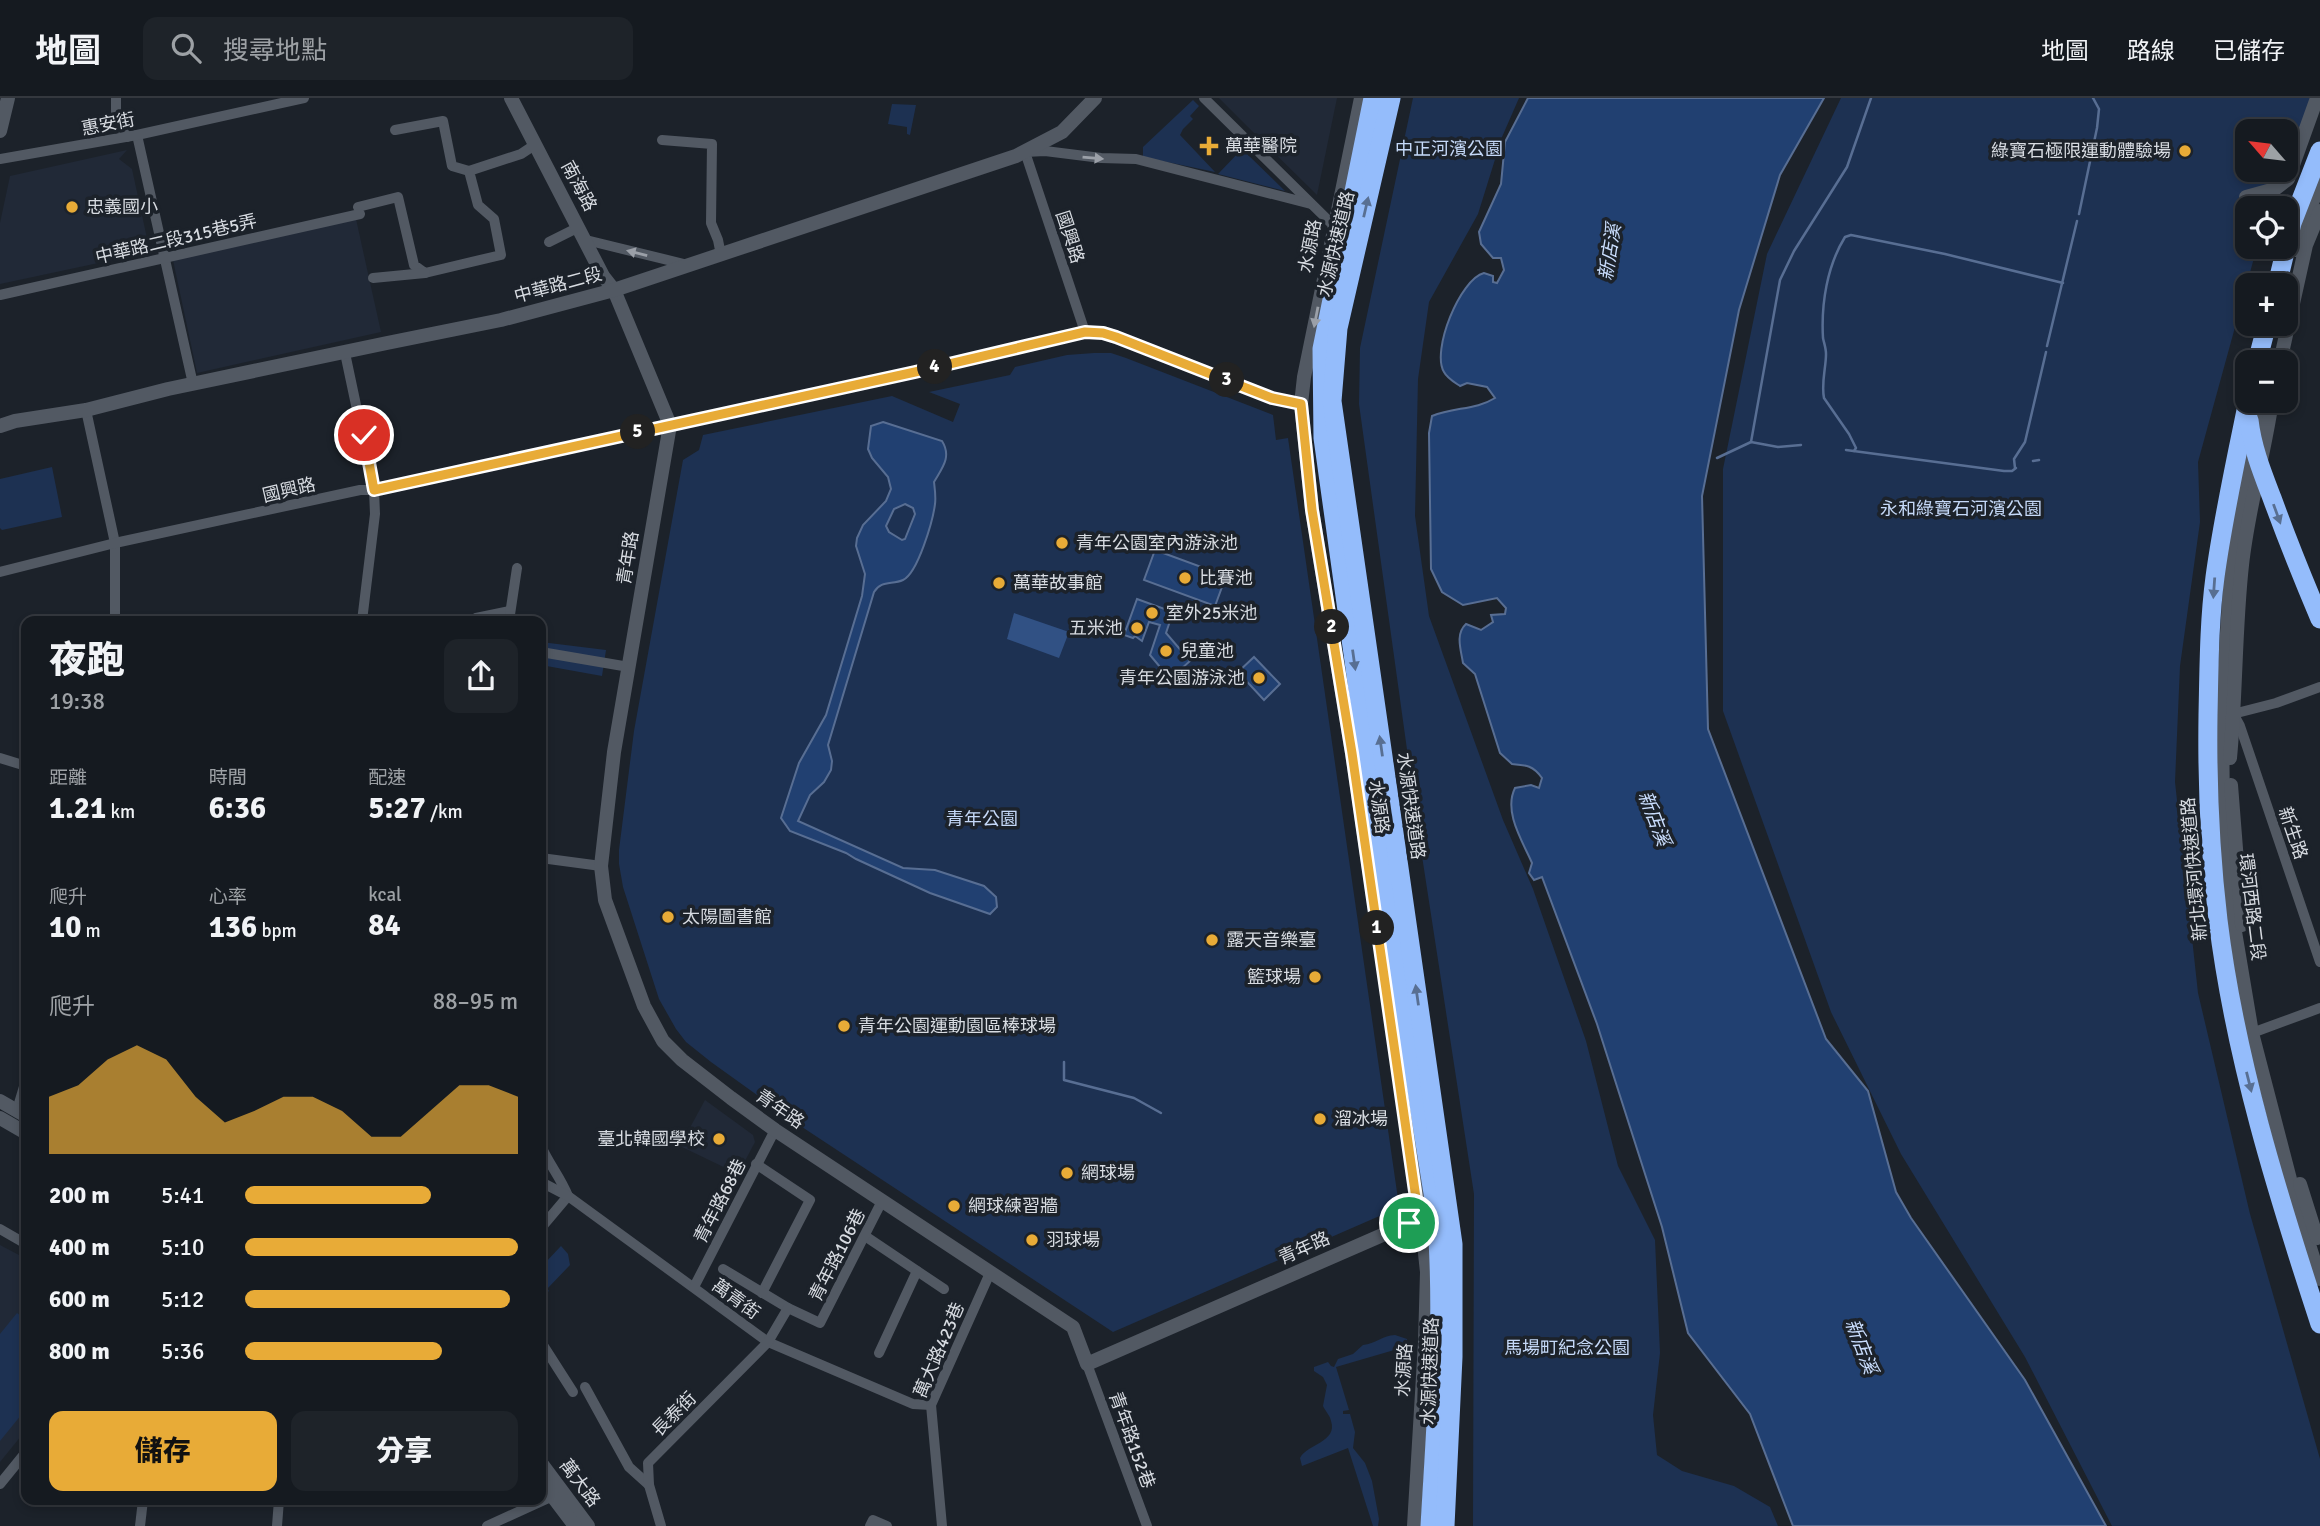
<!DOCTYPE html>
<html lang="zh-TW">
<meta charset="utf-8">
<style>
:root{--surface:#151a20;--page:#1e2329;--text:#f1f3f6;--muted:#9da1a5;--line:#34383e;--accent:#e8ab37}
body{margin:0;font-family:Signika,"Noto Sans TC",sans-serif;background:var(--page);color:var(--text);height:100vh;display:flex;flex-direction:column;font-size:26px;white-space:nowrap}
*{box-sizing:border-box;margin:0}
p{font-size:23px;color:var(--muted)}
.icon{flex:none;width:38px;height:38px;fill:none;stroke:currentColor;stroke-width:2;stroke-linecap:round;stroke-linejoin:round}
.map{position:relative;flex:1;overflow:hidden}
.drawer{position:absolute;left:21px;top:518px;width:525px;height:889px;display:flex;flex-direction:column;background:var(--surface);border-radius:14px;box-shadow:0 4px 10px #0003,0 0 0 2px var(--line)}
.drawer>*{flex:none}
.needle{width:46px;rotate:298deg}
.tools{position:absolute;left:2235px;top:21px;display:grid;gap:14px}
.tools a{display:grid;place-items:center;width:63px;height:63px;border-radius:14px;background:var(--surface);box-shadow:0 4px 10px #0003,0 0 0 2px var(--line);font-size:35px}
.pin{position:absolute;display:grid;place-items:center;width:60px;height:60px;color:#fff;margin:-30px;border:4px solid #fff;border-radius:50%;box-shadow:0 2px 7px #0007}
.km{position:absolute;width:35px;height:35px;margin:-18px;border-radius:50%;background:#222;color:#fff;font-size:19px;line-height:35px;text-align:center}
.round{display:grid;place-items:center;flex:none;width:74px;height:74px;border-radius:14px;background:var(--page)}
.overview{display:flex;align-items:center;justify-content:space-between;height:119px;padding:0 28px}
h1{font-size:38px;font-weight:800;line-height:52px}
.stats{display:grid;grid-template-columns:repeat(3,1fr);gap:10px;height:119px;padding:7px 28px}
.stats div{display:grid;align-content:center}
.stats b{font-size:30px;font-weight:800}
.stats small{font-size:19px;font-weight:400}
.stats p{font-size:19px}
.chart{height:196px;padding:14px 28px}
.chart p{display:flex;justify-content:space-between}
.chart svg{width:100%;height:126px;margin-top:7px;fill:var(--accent);opacity:.7}
.action{display:flex;gap:14px;margin-top:auto;padding:14px 28px}
.action a{flex:1;height:80px;border-radius:14px;background:var(--accent);color:#111;font-size:28px;font-weight:800;line-height:80px;text-align:center}
.action a+a{background:var(--page);color:var(--text)}
ul{padding:0 28px;list-style:none;font-size:23px}
li{display:grid;grid-template-columns:112px 84px 1fr;align-items:center;height:52px}
li i{height:18px;border-radius:9px;background:var(--accent)}
header{display:flex;align-items:center;gap:42px;box-sizing:border-box;height:98px;padding:0 35px;background:var(--surface);border-bottom:2px solid var(--line)}
header strong{font-size:33px}
nav{display:flex;gap:38px;margin-inline-start:auto;font-size:24px}
.search{width:490px;height:63px;background:var(--page);display:flex;align-items:center;gap:18px;box-sizing:border-box;padding:0 24px;border-radius:14px;color:var(--muted);font-size:26px}
.map>svg:first-child{display:block}
.built{fill:#212937}
.green{fill:#1d3152;fill-rule:evenodd}
.forest{fill:#315184}
.water{fill:#214071;stroke:#586e93;stroke-width:2;fill-rule:evenodd}
.lines{fill:none;stroke-linecap:round;stroke-linejoin:round}
.stream{stroke:#586e93;stroke-width:2.5}
.street{stroke:#525963;stroke-width:10}
.secondary{stroke:#525963;stroke-width:14}
.highway{stroke:#94bcfb;stroke-width:19}
.oneway{fill:#9ba0a8}
.oneway2{fill:#586f92}
.route-casing{stroke:#fff;stroke-width:14}
.route{stroke:#e8ab37;stroke-width:9}
.poi-dot{fill:#e8ab37;stroke:#1c222a;stroke-width:2.5}
.labels{text-anchor:middle;stroke-width:7;stroke-linejoin:round;paint-order:stroke}
.street-label{font-size:18px;fill:#d7dbe1;stroke:#1c222a}
.poi-label{font-size:18px;fill:#d7dbe1;stroke:#1c222a;text-anchor:start}
.park-label{font-size:18px;fill:#c5d9f8;stroke:#1c222a}
.water-label{font-size:19px;font-style:italic;fill:#cadefe;stroke:#1c222a}
</style>
<header>
<strong>地圖</strong>
<div class="search"><svg class="icon" aria-label="search" viewBox="0 0 24 24"><circle cx="10" cy="10" r="6"/><path d="M15 15l6 6"/></svg>搜尋地點</div>
<nav><a>地圖</a><a>路線</a><a>已儲存</a></nav>
</header>
<div class="map">
<svg width="2320" height="1428" viewBox="0 0 2320 1428">
<rect width="100%" height="100%" fill="#1c222a"/>
<!-- built -->
<g class="built">
<polygon points="1219,0 1337,0 1317,97 1245,26"/>
<polygon points="127,52 119,61 132,71 150,154 0,186 0,125 10,78"/>
<polygon points="356,121 381,234 197,275 173,162"/>
<polygon points="705,1002 753,1037 755,1044 738,1076 680,1048"/>
<polygon points="0,1147 19,1157 23,1153 26,1155 26,1332 0,1364"/>
</g>
<!-- green -->
<g class="green">
<polygon points="1413,0 1519,0 1502,39 1478,116 1429,204 1418,281 1415,418 1429,518 1503,722 1533,791 1586,943 1618,1068 1655,1142 1660,1255 1653,1317 1657,1357 1682,1373 1734,1388 1770,1409 1778,1428 1473,1428 1474,1096 1420,745 1359,306 1360,250"/>
<path d="M 1841,0 L 2317,0 L 2306,21 L 2272,110 L 2247,110 L 2247,149 L 2257,149 L 2198,364 L 2200,424 L 2180,568 L 2175,684 L 2198,895 L 2250,1116 L 2320,1361 L 2320,1428 L 2112,1428 L 2025,1259 L 1901,1056 L 1831,914 L 1723,613 L 1723,371 L 1767,156 ZM 2247,33 L 2286,33 L 2286,72 L 2247,72 Z"/>
<polygon points="1193,2 1199,8 1190,18 1193,21 1183,31 1180,37 1215,74 1143,59 1143,49"/>
<polygon points="892,6 916,7 910,37 907,36 907,29 888,26"/>
<polygon points="1242,51 1285,93 1218,76"/>
<polygon points="1094,255 1111,255 1126,260 1273,317 1276,342 1288,340 1398,1101 1396,1110 1391,1113 1113,1234 799,1027 711,964 686,944 676,931 659,901 623,789 619,766 619,752 634,633 683,362 699,352 703,337 892,298 953,324 960,306 929,294 1010,277 1015,269 1067,257"/>
<polygon points="52,369 62,419 2,432 0,430 0,381"/>
<polygon points="541,544 606,552 602,578 541,567"/>
<polygon points="561,1148 568,1156 570,1167 547,1191 549,1193 541,1198 541,1160 545,1165"/>
<polygon points="17,1215 25,1221 19,1229 26,1229 26,1311 0,1343 0,1236"/>
<path d="M 1395,1237 L 1407,1241 L 1408,1248 L 1336,1269 L 1349,1312 L 1343,1313 L 1343,1316 L 1350,1316 L 1355,1334 L 1353,1350 L 1365,1365 L 1372,1383 L 1379,1421 L 1378,1428 L 1373,1428 L 1348,1350 L 1302,1368 L 1300,1360 C 1307,1346 1338,1344 1331,1323 C 1330,1317 1325,1313 1323,1308 L 1327,1287 L 1323,1279 L 1314,1273 L 1314,1269 L 1328,1264 L 1331,1268 L 1334,1269 L 1338,1261 L 1353,1256 L 1363,1247 C 1375,1246 1383,1237 1395,1237 Z"/>
</g>
<!-- forest -->
<polygon class="forest" points="1014,515 1069,534 1059,560 1007,541"/>
<!-- water -->
<g class="water">
<path d="M 1528,0 L 1824,0 L 1780,77 L 1739,212 L 1702,398 L 1708,631 L 1826,941 L 1868,993 L 1896,1094 L 1911,1120 L 2025,1282 L 2106,1428 L 1793,1428 L 1750,1316 L 1688,1235 L 1662,1129 L 1597,926 L 1542,779 L 1534,782 L 1529,775 L 1532,765 C 1523,744 1503,714 1515,690 L 1531,687 L 1539,690 L 1542,680 C 1533,667 1525,667 1512,666 L 1500,655 L 1475,576 L 1463,565 C 1461,552 1455,536 1466,526 L 1481,532 L 1493,524 L 1491,517 L 1505,516 L 1506,510 L 1497,500 L 1463,507 L 1442,494 L 1431,471 L 1429,335 L 1432,318 C 1454,309 1476,312 1495,300 L 1487,289 L 1467,285 L 1460,288 C 1454,284 1447,280 1444,274 C 1431,253 1460,181 1484,175 L 1493,178 L 1493,184 L 1497,185 L 1504,172 L 1501,160 L 1493,160 L 1481,146 L 1479,134 L 1501,86 L 1505,44 Z"/>
<path d="M 883,324 L 942,343 C 952,359 942,370 934,384 C 935,392 936,399 935,406 C 933,422 918,475 903,482 C 892,487 881,482 874,494 L 828,647 L 832,663 L 831,672 L 824,684 L 810,697 L 798,723 L 903,770 L 935,772 L 984,788 L 996,799 L 997,809 L 990,816 L 930,795 L 856,761 L 846,755 L 790,733 L 781,720 L 799,665 L 826,617 L 862,498 L 865,476 L 856,448 L 857,440 L 863,427 L 886,403 L 891,391 L 888,379 L 872,360 L 868,351 L 871,328 ZM 905,406 L 913,410 L 915,416 L 905,441 L 902,442 L 889,434 L 886,428 L 894,411 Z"/>
<polygon points="1155,452 1226,478 1215,508 1144,482"/>
<polygon points="1137,501 1173,514 1166,535 1190,563 1170,581 1150,557 1160,527 1149,524 1142,543 1135,538 1133,540 1124,537"/>
<polygon points="1254,559 1280,586 1264,602 1238,574"/>
</g>
<g class="lines">
<!-- stream -->
<g class="stream">
<polyline points="2079,116 2097,30 2099,11 2093,0"/>
<polyline points="2047,248 2077,123"/>
<polyline points="1751,344 1780,182 1794,153 1847,69 1871,0"/>
<polyline points="1846,352 2004,373 2012,373 2016,370"/>
<path d="M 1854,353 L 1856,350 L 1849,336 L 1824,300 C 1821,285 1826,270 1826,256 C 1826,250 1824,245 1823,240 C 1821,206 1827,168 1845,139 L 1851,137 L 1945,156 L 2063,185"/>
<polyline points="1717,360 1751,344 1778,349 1801,347"/>
<polyline points="2033,363 2039,362"/>
<polyline points="2015,370 2014,361 2025,344 2046,254"/>
<polyline points="1064,964 1064,982 1134,1000 1161,1015"/>
</g>
<!-- street -->
<g class="street">
<polyline points="116,0 116,20 127,39"/>
<polyline points="1204,0 1334,128"/>
<polyline points="395,32 443,23 452,68 469,73"/>
<polyline points="137,37 193,286"/>
<polyline points="662,42 712,46 711,125 718,142 721,157"/>
<polyline points="0,61 137,37 304,0"/>
<polyline points="358,109 398,99 414,167 425,175 501,157 494,121 478,107 469,73 521,56 536,46"/>
<polyline points="586,142 688,167"/>
<polyline points="549,144 579,129"/>
<polyline points="373,180 425,175"/>
<polyline points="0,197 360,116"/>
<polyline points="1085,234 1025,54 1045,53 1101,60 1136,61 1311,106"/>
<polyline points="345,255 374,392 375,416 362,523"/>
<polyline points="86,312 115,445 115,523"/>
<polyline points="0,474 115,445 360,392 374,392 915,274 1085,234 1103,235 1116,239 1272,300 1301,306"/>
<polyline points="471,523 476,520 510,513"/>
<polyline points="509,523 517,470"/>
<polyline points="541,554 629,569"/>
<polyline points="2229,617 2276,605 2320,589"/>
<polyline points="2234,617 2240,628 2320,864"/>
<polyline points="0,660 26,668"/>
<polyline points="541,760 601,768"/>
<polyline points="2252,935 2320,910"/>
<polyline points="17,1012 26,982"/>
<path d="M 541,1048 C 549,1066 561,1080 568,1098 L 541,1130"/>
<polyline points="756,1066 810,1102 762,1195"/>
<polyline points="541,1084 568,1098 768,1244 913,1306 931,1307"/>
<polyline points="0,1131 26,1146"/>
<polyline points="865,1138 944,1191"/>
<polyline points="723,1171 788,1210 820,1225 882,1103"/>
<polyline points="694,1189 775,1032"/>
<polyline points="541,1244 573,1294"/>
<polyline points="879,1255 917,1173"/>
<polyline points="1087,1266 1147,1428"/>
<polyline points="585,1289 629,1369 649,1387"/>
<polyline points="0,1386 26,1354"/>
<polyline points="140,1428 143,1402"/>
<polyline points="277,1428 279,1402"/>
<polyline points="487,1428 553,1398"/>
<polyline points="661,1428 649,1387 648,1365 768,1244 788,1210"/>
<polyline points="870,1428 873,1422 887,1428"/>
<polyline points="942,1428 931,1307 990,1175"/>
</g>
<!-- secondary -->
<g class="secondary">
<polyline points="511,0 603,178 614,192 670,327 614,654 601,768 605,802 644,908 663,943 682,962 731,1000 775,1032 1073,1229 1087,1266 1419,1121"/>
<polyline points="1361,0 1304,279 1301,306 1312,412 1352,655 1424,1146 1427,1174 1425,1245 1414,1428"/>
<polyline points="0,33 8,0"/>
<polyline points="2246,99 2275,91 2288,81 2317,0"/>
<polyline points="2296,152 2301,132 2320,85"/>
<polyline points="2280,264 2306,147 2320,113"/>
<polyline points="2261,303 2239,409 2231,471 2222,616 2223,720 2228,792 2252,935 2298,1112 2320,1181"/>
<polyline points="0,328 15,323 86,312 168,291 387,245 501,222 614,192 1016,58 1062,34 1095,0"/>
<path d="M 2230,660 C 2236,596 2235,531 2242,467 C 2248,411 2264,358 2272,303"/>
<polyline points="2231,687 2242,827"/>
<polyline points="0,1003 26,1018"/>
<polyline points="0,1020 26,1035"/>
<polyline points="2300,1086 2317,1140"/>
<polyline points="541,1365 588,1428"/>
<polyline points="541,1383 575,1428"/>
</g>
<!-- highway -->
<g class="highway">
<path d="M 1373,0 L 1322,251 L 1323,340 L 1394,850 L 1436,1114 C 1445,1218 1436,1323 1430,1428"/>
<polyline points="1391,0 1338,230 1332,303 1453,1146 1453,1259 1445,1428"/>
<polyline points="2277,187 2292,125 2320,53"/>
<polyline points="2257,264 2267,226"/>
<path d="M 2248,303 C 2236,361 2223,420 2215,479 C 2209,524 2209,571 2208,617 C 2207,685 2210,754 2218,822 C 2235,960 2277,1095 2320,1226"/>
<path d="M 2249,322 C 2252,349 2262,374 2272,400 C 2287,441 2303,481 2320,521"/>
</g>
</g>
<!-- one-way arrows -->
<defs><path id="oneway-solid" d="M-6-.8H1V-3.2L6.5 0L1 3.2V.8H-6Z" transform="scale(1.75)"/></defs>
<g class="oneway">
<use href="#oneway-solid" transform="translate(1093 60) rotate(5)"/>
<use href="#oneway-solid" transform="translate(637 155) rotate(-166)"/>
<use href="#oneway-solid" transform="translate(1316 219) rotate(101)"/>
</g>
<g class="oneway2">
<use href="#oneway-solid" transform="translate(1366 109) rotate(-77)"/>
<use href="#oneway-solid" transform="translate(2277 416) rotate(70)"/>
<use href="#oneway-solid" transform="translate(2214 490) rotate(94)"/>
<use href="#oneway-solid" transform="translate(1354 562) rotate(82)"/>
<use href="#oneway-solid" transform="translate(1381 648) rotate(-98)"/>
<use href="#oneway-solid" transform="translate(1417 897) rotate(-98)"/>
<use href="#oneway-solid" transform="translate(2249 984) rotate(76)"/>
</g>
<g class="lines">
<!-- route casing -->
<g class="route-casing">
<polyline id="route" points="364,337 374,392 915,274 1085,234 1103,235 1116,239 1272,300 1301,306 1312,412 1352,655 1419,1121 1409,1125"/>
</g>
<!-- route -->
<use href="#route" class="route"/>
</g>
<!-- markers -->
<g class="poi-dot">
<path d="M1205.5 37.5h7v7h7v7h-7v7h-7v-7h-7v-7h7z"/>
<circle cx="2185" cy="53" r="7"/>
<circle cx="72" cy="109" r="7"/>
<circle cx="1062" cy="445" r="7"/>
<circle cx="1185" cy="480" r="7"/>
<circle cx="999" cy="485" r="7"/>
<circle cx="1152" cy="515" r="7"/>
<circle cx="1137" cy="530" r="7"/>
<circle cx="1166" cy="553" r="7"/>
<circle cx="1259" cy="580" r="7"/>
<circle cx="668" cy="819" r="7"/>
<circle cx="1212" cy="842" r="7"/>
<circle cx="1315" cy="879" r="7"/>
<circle cx="844" cy="928" r="7"/>
<circle cx="1320" cy="1021" r="7"/>
<circle cx="719" cy="1041" r="7"/>
<circle cx="1067" cy="1075" r="7"/>
<circle cx="954" cy="1108" r="7"/>
<circle cx="1032" cy="1142" r="7"/>
</g>
<g class="labels">
<!-- street labels -->
<g class="street-label">
<text transform="translate(108 26) rotate(-11)" y="6">惠安街</text>
<text transform="translate(579 88) rotate(62)" y="6">南海路</text>
<text transform="translate(1070 139) rotate(72)" y="6">國興路</text>
<text transform="translate(176 141) rotate(-13)" y="6">中華路二段315巷5弄</text>
<text transform="translate(1336 146) rotate(-77)" y="6">水源快速道路</text>
<text transform="translate(1310 148) rotate(-79)" y="6">水源路</text>
<text transform="translate(558 187) rotate(-15)" y="6">中華路二段</text>
<text transform="translate(289 392) rotate(-13)" y="6">國興路</text>
<text transform="translate(628 460) rotate(-81)" y="6">青年路</text>
<text transform="translate(1411 708) rotate(82)" y="6">水源快速道路</text>
<text transform="translate(1379 709) rotate(82)" y="6">水源路</text>
<text transform="translate(2293 735) rotate(71)" y="6">新生路</text>
<text transform="translate(2194 771) rotate(-95)" y="6">新北環河快速道路</text>
<text transform="translate(2252 809) rotate(83)" y="6">環河西路二段</text>
<text transform="translate(780 1011) rotate(35)" y="6">青年路</text>
<text transform="translate(720 1103) rotate(-63)" y="6">青年路68巷</text>
<text transform="translate(1304 1150) rotate(-24)" y="6">青年路</text>
<text transform="translate(837 1157) rotate(-63)" y="6">青年路106巷</text>
<text transform="translate(736 1201) rotate(36)" y="6">萬青街</text>
<text transform="translate(939 1252) rotate(-67)" y="6">萬大路423巷</text>
<text transform="translate(1404 1272) rotate(-87)" y="6">水源路</text>
<text transform="translate(1430 1273) rotate(-88)" y="6">水源快速道路</text>
<text transform="translate(674 1316) rotate(-45)" y="6">長泰街</text>
<text transform="translate(1132 1342) rotate(70)" y="6">青年路152巷</text>
<text transform="translate(580 1385) rotate(53)" y="6">萬大路</text>
</g>
<!-- poi labels -->
<g class="poi-label">
<text x="1225" y="54">萬華醫院</text>
<text x="2171" y="59" text-anchor="end">綠寶石極限運動體驗場</text>
<text x="86" y="115">忠義國小</text>
<text x="1076" y="451">青年公園室內游泳池</text>
<text x="1199" y="486">比賽池</text>
<text x="1013" y="491">萬華故事館</text>
<text x="1166" y="521">室外25米池</text>
<text x="1123" y="536" text-anchor="end">五米池</text>
<text x="1180" y="559">兒童池</text>
<text x="1245" y="586" text-anchor="end">青年公園游泳池</text>
<text x="682" y="825">太陽圖書館</text>
<text x="1226" y="848">露天音樂臺</text>
<text x="1301" y="885" text-anchor="end">籃球場</text>
<text x="858" y="934">青年公園運動園區棒球場</text>
<text x="1334" y="1027">溜冰場</text>
<text x="705" y="1047" text-anchor="end">臺北韓國學校</text>
<text x="1081" y="1081">網球場</text>
<text x="968" y="1114">網球練習牆</text>
<text x="1046" y="1148">羽球場</text>
</g>
<!-- park labels -->
<g class="park-label">
<text x="1449" y="57">中正河濱公園</text>
<text x="1961" y="417">永和綠寶石河濱公園</text>
<text x="982" y="727">青年公園</text>
<text x="1567" y="1256">馬場町紀念公園</text>
</g>
<!-- water labels -->
<g class="water-label">
<text transform="translate(1609 154) rotate(-81)" y="7">新店溪</text>
<text transform="translate(1655 720) rotate(69)" y="7">新店溪</text>
<text transform="translate(1862 1248) rotate(69)" y="7">新店溪</text>
</g>
</g>
</svg>
<div class="tools">
<a><svg class="needle" viewBox="-14 -14 28 28"><path d="M0-13l5 13h-10z" fill="#e53935"/><path d="M0 13l5-13h-10z" fill="#9da1a5"/></svg></a>
<a><svg class="icon" aria-label="locate" viewBox="0 0 24 24"><circle cx="12" cy="12" r="6"/><path d="M12 2v4M12 18v4M2 12h4M18 12h4"/></svg></a>
<a>+</a>
<a>−</a>
</div>
<div class="pin" style="left:1409px;top:1125px;background:#1e9e55"><svg class="icon" aria-label="arrive" viewBox="0 0 24 24"><path d="M6 21V4h12l-3 4 3 4H6"/></svg></div>
<div class="pin" style="left:364px;top:337px;background:#d93025"><svg class="icon" aria-label="check" viewBox="0 0 24 24"><path d="M5 12l5 5 9-10"/></svg></div>
<b class="km" style="left:1377px;top:830px">1</b>
<b class="km" style="left:1332px;top:529px">2</b>
<b class="km" style="left:1227px;top:282px">3</b>
<b class="km" style="left:935px;top:269px">4</b>
<b class="km" style="left:638px;top:334px">5</b>
<section class="drawer">
<div class="overview"><div><h1>夜跑</h1><p>19:38</p></div><a class="round"><svg class="icon" aria-label="share" viewBox="0 0 24 24"><path d="M12 15V3M7 8l5-5 5 5M5 13v7h14v-7"/></svg></a></div>
<div class="stats">
<div><p>距離</p><b>1.21<small> km</small></b></div>
<div><p>時間</p><b>6:36</b></div>
<div><p>配速</p><b>5:27<small> /km</small></b></div>
</div>
<div class="stats">
<div><p>爬升</p><b>10<small> m</small></b></div>
<div><p>心率</p><b>136<small> bpm</small></b></div>
<div><p>kcal</p><b>84</b></div>
</div>
<div class="chart"><p><span>爬升</span>88–95 m</p>
<svg viewBox="0 0 160 44" preserveAspectRatio="none"><path d="M0 44V24L10 20L20 11L30 6L40 11L50 24L60 33L70 29L80 24L90 24L100 29L110 38L120 38L130 29L140 20L150 20L160 24V44z"/></svg>
</div>
<ul>
<li><b>200 m</b>5:41<i style="width:68%"></i></li>
<li><b>400 m</b>5:10<i style="width:100%"></i></li>
<li><b>600 m</b>5:12<i style="width:97%"></i></li>
<li><b>800 m</b>5:36<i style="width:72%"></i></li>
</ul>
<div class="action"><a>儲存</a><a>分享</a></div>
</section>
</div>
